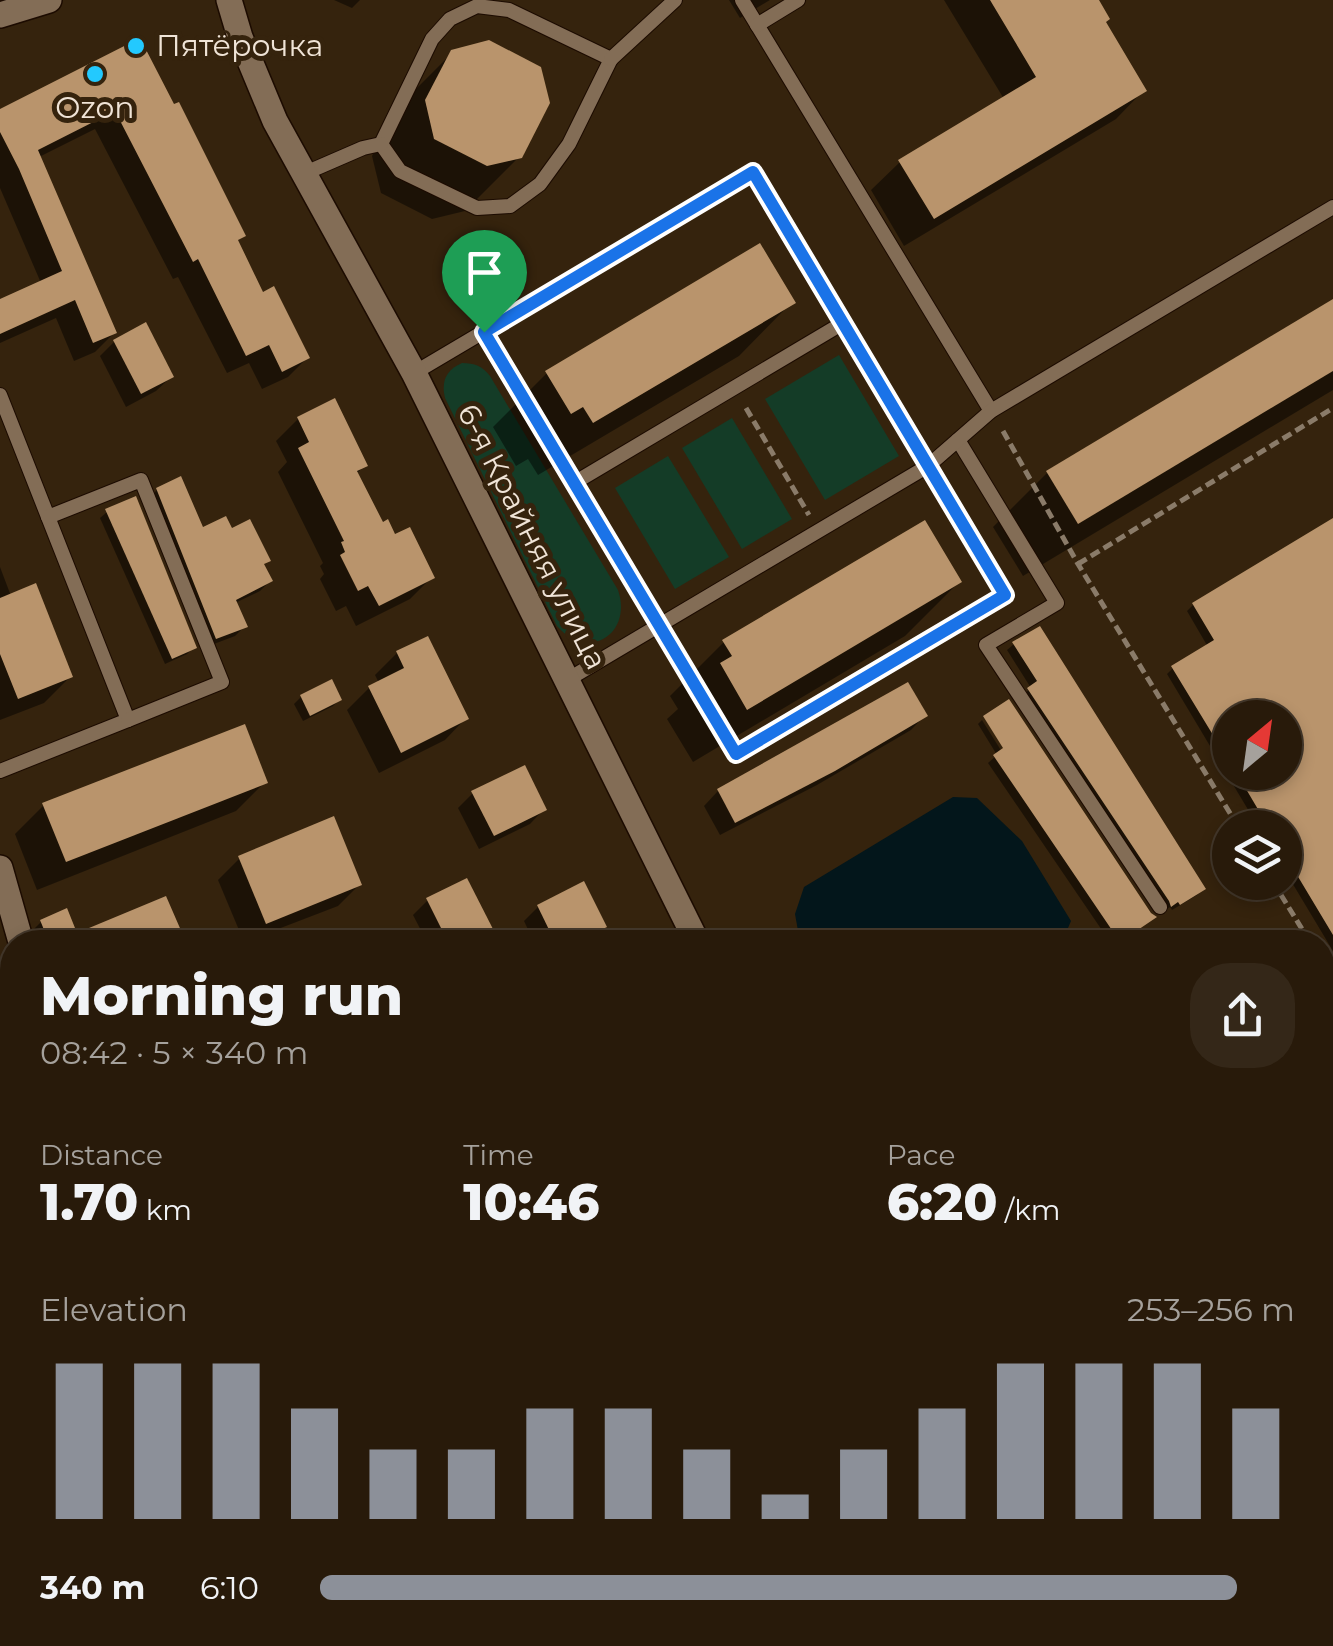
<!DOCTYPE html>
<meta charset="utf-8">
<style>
:root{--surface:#281a0a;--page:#342718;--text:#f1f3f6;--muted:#a5a19c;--line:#44382b;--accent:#8c9099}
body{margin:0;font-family:Montserrat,sans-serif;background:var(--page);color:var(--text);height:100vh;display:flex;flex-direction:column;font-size:38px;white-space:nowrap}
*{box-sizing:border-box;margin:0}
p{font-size:32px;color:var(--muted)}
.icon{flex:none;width:55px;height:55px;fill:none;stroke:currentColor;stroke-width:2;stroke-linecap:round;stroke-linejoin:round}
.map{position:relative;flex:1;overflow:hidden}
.side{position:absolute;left:0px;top:930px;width:1335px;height:718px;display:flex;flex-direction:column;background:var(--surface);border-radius:40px 40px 0 0;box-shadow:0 5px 15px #0003,0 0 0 2px var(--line)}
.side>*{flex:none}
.needle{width:65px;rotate:29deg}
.fabs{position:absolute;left:1212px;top:700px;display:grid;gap:20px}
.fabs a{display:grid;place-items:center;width:90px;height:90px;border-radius:50%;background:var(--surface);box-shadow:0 5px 15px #0003,0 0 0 2px var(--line);font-size:50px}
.pin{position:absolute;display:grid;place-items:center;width:85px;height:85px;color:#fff;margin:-102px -42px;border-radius:50% 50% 50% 0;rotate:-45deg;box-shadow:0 0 10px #0007}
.pin .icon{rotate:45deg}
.round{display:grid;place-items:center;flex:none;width:105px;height:105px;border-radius:40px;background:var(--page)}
.overview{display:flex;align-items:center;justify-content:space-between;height:170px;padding:0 40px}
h1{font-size:55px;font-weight:800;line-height:75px}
.figures{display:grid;grid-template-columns:repeat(3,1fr);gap:15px;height:170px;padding:10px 40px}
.figures div{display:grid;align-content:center}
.figures b{font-size:50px;font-weight:800}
.figures small{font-size:28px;font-weight:400}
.figures p{font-size:28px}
.chart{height:280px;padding:20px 40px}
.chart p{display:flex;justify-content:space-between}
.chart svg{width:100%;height:180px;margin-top:10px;stroke:var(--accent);stroke-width:6}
ul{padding:0 40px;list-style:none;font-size:32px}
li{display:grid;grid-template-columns:160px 120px 1fr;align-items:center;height:75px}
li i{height:25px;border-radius:12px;background:var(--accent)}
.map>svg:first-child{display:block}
.green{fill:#143c27}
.water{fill:#03161b}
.shadow{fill:#0007;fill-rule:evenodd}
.building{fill:#b9946c}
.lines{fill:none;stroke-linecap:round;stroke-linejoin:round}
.lane-casing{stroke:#1c0b00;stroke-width:16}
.street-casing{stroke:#1c0b00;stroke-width:28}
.secondary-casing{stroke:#1c0b00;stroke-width:28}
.path{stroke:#8a7b69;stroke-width:5;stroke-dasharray:10 5;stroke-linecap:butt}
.lane{stroke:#836d56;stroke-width:14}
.street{stroke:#836d56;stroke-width:25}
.secondary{stroke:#836d56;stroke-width:25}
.route-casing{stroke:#fff;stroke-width:20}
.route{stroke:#1a73e8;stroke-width:12}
.poi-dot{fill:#23c9fe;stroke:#35230d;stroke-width:4}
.labels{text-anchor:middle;stroke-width:10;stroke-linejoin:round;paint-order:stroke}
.poi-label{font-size:30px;fill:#f0e4d7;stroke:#35230d;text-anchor:start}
.street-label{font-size:30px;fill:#f0e4d7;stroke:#35230d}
</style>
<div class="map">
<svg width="1333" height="1646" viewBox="0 0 1333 1646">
<rect width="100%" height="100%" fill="#35230d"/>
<!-- green -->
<g class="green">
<polygon points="839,355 899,456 825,500 765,399"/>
<path d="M 462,363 C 475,363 482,366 490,376 L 618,590 C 633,634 588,662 557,626 L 445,398 C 441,381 446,370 462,363 Z"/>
<polygon points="732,418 792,519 742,549 682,448"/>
<polygon points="668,456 729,557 675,589 615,488"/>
<polygon points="1333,1185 1333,1282 1323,1289 1323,1192"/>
</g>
<!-- water -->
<polygon class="water" points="953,797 977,798 1022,841 1071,921 1062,942 800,942 795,914 804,887"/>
<!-- shadow -->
<g class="shadow">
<polygon points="334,0 360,0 352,8"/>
<polygon points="729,0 770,0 740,18"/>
<polygon points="944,0 1096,0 1103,23 1144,90 1116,119 904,246 871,190 900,162 1004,99"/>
<polygon points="139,41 262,295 307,358 288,377 262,389 249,363 227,373 178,277 173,279 95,129 39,157 114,333 95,352 74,361 56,318 0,343 0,301 41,283 0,188 0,112"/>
<polygon points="452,53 520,156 465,211 432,219 381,193 372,156 398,107"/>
<polygon points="792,302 739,356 538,475 528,459 516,466 493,427 547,373"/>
<polygon points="1333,302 1333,390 1023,576 993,527 1047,473"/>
<polygon points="114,342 171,377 156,391 126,407 100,356"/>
<polygon points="334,402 365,465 356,474 381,525 432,577 410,599 356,626 346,606 336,611 320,579 324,574 320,566 323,563 278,472 287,462 276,441 298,419"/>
<polygon points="157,490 202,530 262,566 270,581 260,591 235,603 245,626 235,636 206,647 147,500"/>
<polygon points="107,512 194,647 187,654 165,664 100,518"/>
<path d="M 1333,521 L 1333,951 L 1285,871 L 1285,828 L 1259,828 L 1167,674 L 1173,668 L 1208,647 L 1187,611 L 1193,605 ZM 1230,718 L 1285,718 L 1285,772 L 1230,772 Z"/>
<polygon points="0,567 11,596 70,677 44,703 0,720"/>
<polygon points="959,582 905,636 693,762 667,719 678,709 670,696 724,642"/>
<polygon points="1014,644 1203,888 1197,895 1172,910 1170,907 1164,911 1022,696 1031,688 1007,650"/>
<polygon points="397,653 466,718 445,740 379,773 347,710 369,688 379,683 375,675"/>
<polygon points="907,686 925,715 911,730 817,785 720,835 704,806 718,791"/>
<polygon points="301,697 339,700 333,706 303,721 294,704"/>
<polygon points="982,720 1007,760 1147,923 1119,942 1110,942 988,763 997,755 978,724"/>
<polygon points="265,782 236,811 37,890 15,834 44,805"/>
<polygon points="473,793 544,809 530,824 479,849 458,808"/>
<polygon points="240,858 359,885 338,906 244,942 218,880"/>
<polygon points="428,900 492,933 482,942 427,942 413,915"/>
<polygon points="538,907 604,926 586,942 534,942 524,921"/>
<polygon points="41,922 76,936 182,940 180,942 21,942"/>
<polygon points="0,1201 12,1232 0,1246"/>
<polygon points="12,1360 12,1445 0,1449 0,1364"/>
<polygon points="1322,1473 1333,1473 1333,1639 1326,1646 1223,1646 1225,1643 1237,1643 1237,1635 1322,1635"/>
<polygon points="12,1575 12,1608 0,1613 0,1580"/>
<polygon points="103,1635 135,1635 109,1646"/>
<polygon points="488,1635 533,1635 527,1641 515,1646 493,1646"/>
<polygon points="739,1635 796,1635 785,1646 745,1646"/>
</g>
<!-- building -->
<g class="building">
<polygon points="990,0 1099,0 1110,19 1106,22 1147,91 934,219 898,160 1036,77"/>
<polygon points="140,38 174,104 179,102 246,236 238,240 263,292 274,286 310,358 282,372 269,345 246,356 198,259 193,262 115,111 38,150 117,333 93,343 75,300 0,334 0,299 62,271 19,169 0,132 0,109"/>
<polygon points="489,40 541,67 550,103 522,158 487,166 434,139 425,100 451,50"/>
<polygon points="760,243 796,303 593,423 583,407 571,414 545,371"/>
<polygon points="1333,299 1333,371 1078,524 1046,471"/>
<polygon points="146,322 174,377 141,394 113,340"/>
<polygon points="335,398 368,466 357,471 383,522 388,519 395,534 410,527 435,578 379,606 368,586 358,591 340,555 345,552 341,542 344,541 298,448 309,442 297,417"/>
<polygon points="181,476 203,527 226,516 232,528 250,519 271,561 264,564 273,581 236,600 248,627 216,639 156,488"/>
<polygon points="136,496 197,648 172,659 105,509"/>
<polygon points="1333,518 1333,935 1285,855 1285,828 1269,828 1236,772 1285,772 1285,718 1230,718 1230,763 1171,666 1214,640 1192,603"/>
<polygon points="925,520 962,582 747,710 720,663 732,656 722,640"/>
<polygon points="36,583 73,677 18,699 0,654 0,598"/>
<polygon points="1040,626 1206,889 1180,905 1178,902 1171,907 1169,901 1027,688 1037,681 1012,642"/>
<polygon points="428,636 469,719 401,753 368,686 404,668 396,651"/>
<polygon points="332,679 342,700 310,716 300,695"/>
<polygon points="908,682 928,716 835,771 735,823 717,789"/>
<polygon points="1009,699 1151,913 1157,917 1120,942 993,755 1003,748 983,716"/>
<polygon points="245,724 268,783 66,862 42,803"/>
<polygon points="525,765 547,810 494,836 471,791"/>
<polygon points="334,816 362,885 266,924 238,856"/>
<polygon points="467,878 495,933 476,942 448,942 426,898"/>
<polygon points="584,881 607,927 575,942 555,942 537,905"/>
<polygon points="166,896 186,942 49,942 40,920 67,908 77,933"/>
</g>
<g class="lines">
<!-- lane casing -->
<g class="lane-casing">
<g id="lane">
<polyline points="742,0 991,411"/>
<polygon points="477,6 509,10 611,59 569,144 540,184 510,206 477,208 400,171 381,144 432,39 450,19"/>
<polyline points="757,25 798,0"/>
<polyline points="611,59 675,0"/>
<polyline points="303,174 363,148 381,144"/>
<polyline points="485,332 737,755 1005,595 928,466"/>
<polyline points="414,373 753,172 843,323 574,483"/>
<polyline points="0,395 128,720 0,771"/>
<polyline points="958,440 1057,603 986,645 1160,907"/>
<polyline points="48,517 141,480 222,682 128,720"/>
<polyline points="567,680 928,466 991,411 1333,207"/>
<polyline points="1322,1419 1333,1419"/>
</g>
</g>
<!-- street casing -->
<g class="street-casing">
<g id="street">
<polyline points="229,0 240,37 275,121 414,373 697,942"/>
<polyline points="0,868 21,942"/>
<polyline points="0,1509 12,1504"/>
<polyline points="829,1635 835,1646"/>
<polyline points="542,1646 565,1635"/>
</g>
</g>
<!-- secondary casing -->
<g class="secondary-casing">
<polyline id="secondary" points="0,15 49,0"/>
</g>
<!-- path -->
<g class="path">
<polyline points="855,343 916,445"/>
<polyline points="746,408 809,515"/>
<polyline points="1003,431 1078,564 1239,828"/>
<polyline points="1078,564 1333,408"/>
<polyline points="1273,882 1310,942"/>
<polyline points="1322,963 1333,980"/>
</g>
<!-- lane -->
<use href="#lane" class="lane"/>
<!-- street -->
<use href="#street" class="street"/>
<!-- secondary -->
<use href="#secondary" class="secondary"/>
</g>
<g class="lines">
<!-- route casing -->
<g class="route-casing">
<polygon id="route" points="753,172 1005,595 736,754 484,332"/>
</g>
<!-- route -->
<use href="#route" class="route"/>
</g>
<!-- markers -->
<g class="poi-dot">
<circle cx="136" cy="46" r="10"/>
<circle cx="95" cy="74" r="10"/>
</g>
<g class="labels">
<!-- poi labels -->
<g class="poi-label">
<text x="156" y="56">Пятёрочка</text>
<text x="95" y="118" text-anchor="middle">Ozon</text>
</g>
<!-- street labels -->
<g class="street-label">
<text transform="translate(532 537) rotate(63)" y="10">6-я Крайняя улица</text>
</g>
</g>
</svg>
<div class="fabs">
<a><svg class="needle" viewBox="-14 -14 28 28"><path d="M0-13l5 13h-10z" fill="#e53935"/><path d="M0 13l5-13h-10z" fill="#a5a19c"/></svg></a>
<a><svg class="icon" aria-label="layers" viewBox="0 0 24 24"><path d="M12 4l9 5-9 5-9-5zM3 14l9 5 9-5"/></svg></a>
</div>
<div class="pin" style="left:484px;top:332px;background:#1e9e55"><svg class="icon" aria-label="arrive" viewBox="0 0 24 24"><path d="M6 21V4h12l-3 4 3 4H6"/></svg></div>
<section class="side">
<div class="overview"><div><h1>Morning run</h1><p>08:42 · 5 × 340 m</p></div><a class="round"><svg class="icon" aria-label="share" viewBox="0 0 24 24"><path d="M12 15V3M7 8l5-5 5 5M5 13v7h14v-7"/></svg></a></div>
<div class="figures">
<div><p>Distance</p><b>1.70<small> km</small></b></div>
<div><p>Time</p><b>10:46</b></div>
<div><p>Pace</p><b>6:20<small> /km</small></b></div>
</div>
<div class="chart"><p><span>Elevation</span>253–256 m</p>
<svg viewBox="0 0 160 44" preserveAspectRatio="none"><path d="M5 44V6M15 44V6M25 44V6M35 44V17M45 44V27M55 44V27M65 44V17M75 44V17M85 44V27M95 44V38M105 44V27M115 44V17M125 44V6M135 44V6M145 44V6M155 44V17"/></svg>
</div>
<ul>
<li><b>340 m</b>6:10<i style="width:94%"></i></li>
</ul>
</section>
</div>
